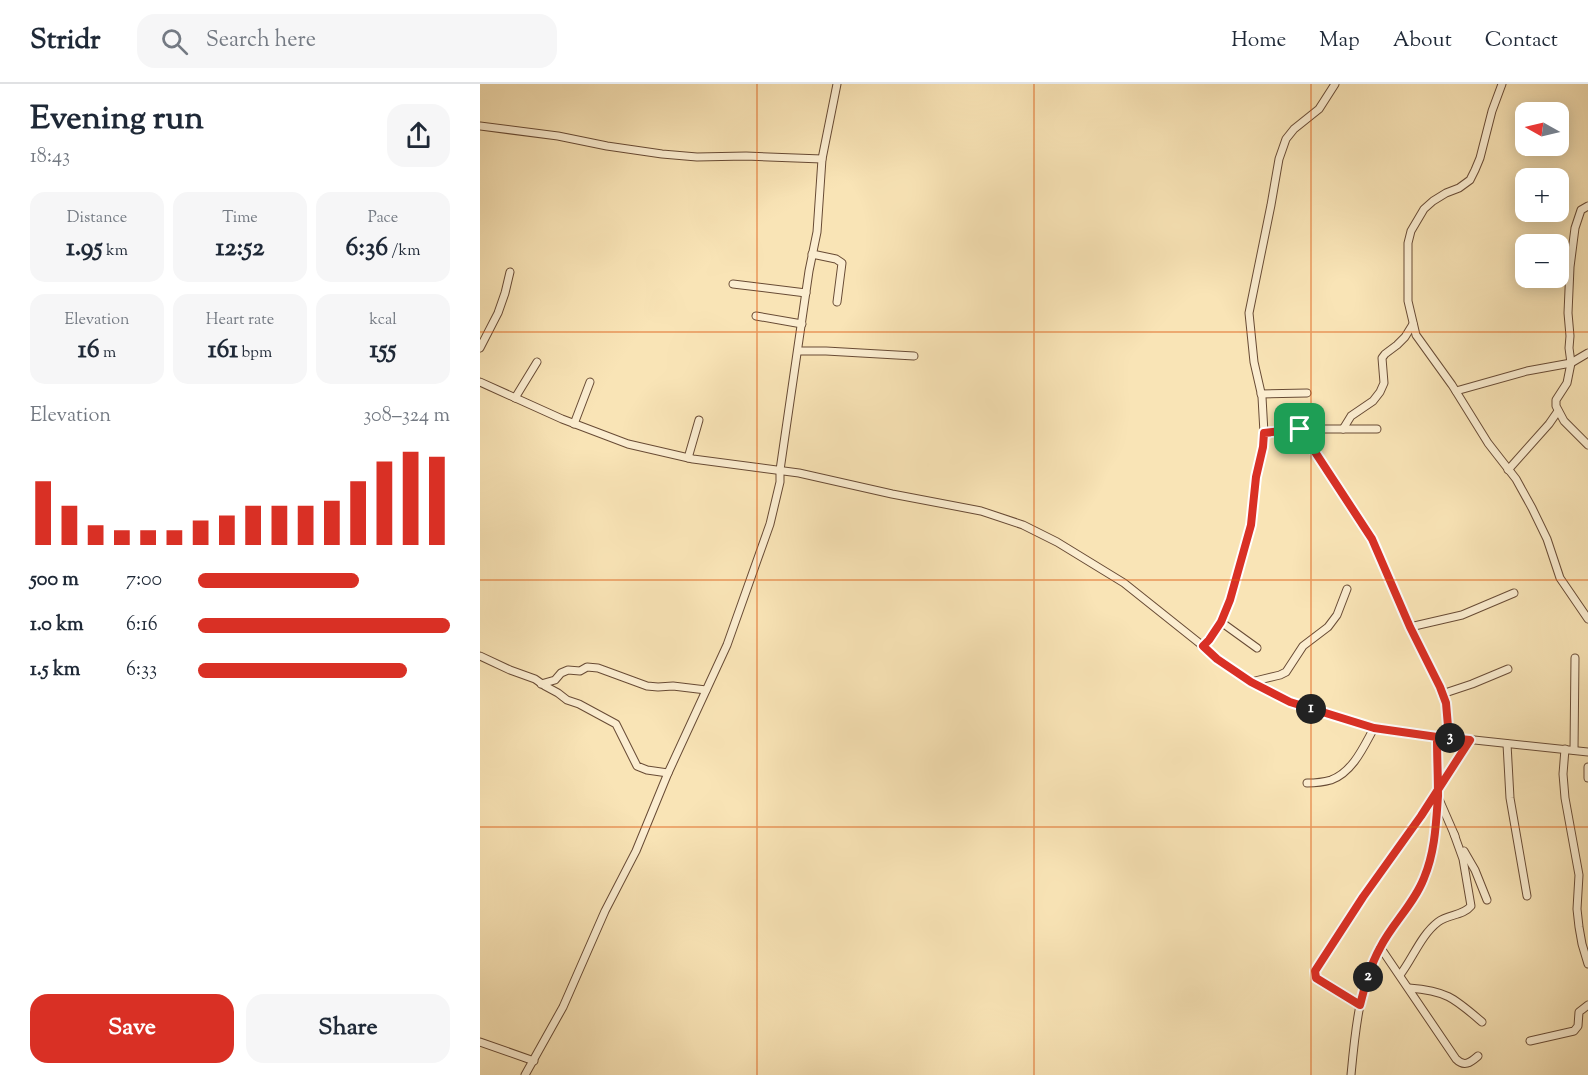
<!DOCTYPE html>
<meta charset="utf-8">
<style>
:root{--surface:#fff;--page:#f6f6f7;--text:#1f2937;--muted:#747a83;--line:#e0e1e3;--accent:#d93025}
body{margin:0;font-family:"Sorts Mill Goudy",serif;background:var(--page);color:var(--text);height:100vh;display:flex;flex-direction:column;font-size:22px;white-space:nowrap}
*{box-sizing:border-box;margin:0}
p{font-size:20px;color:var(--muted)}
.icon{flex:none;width:33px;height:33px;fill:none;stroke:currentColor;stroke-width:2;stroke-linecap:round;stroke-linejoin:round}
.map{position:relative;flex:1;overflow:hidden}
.details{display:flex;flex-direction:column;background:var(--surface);width:480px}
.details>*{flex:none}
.needle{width:39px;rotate:278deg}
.buttons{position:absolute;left:1035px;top:18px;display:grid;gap:12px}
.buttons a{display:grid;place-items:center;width:54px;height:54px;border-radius:12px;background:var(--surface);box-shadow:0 3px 15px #0003;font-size:30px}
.pin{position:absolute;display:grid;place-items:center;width:51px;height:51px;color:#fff;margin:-26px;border-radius:12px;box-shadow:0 3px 9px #0006}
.km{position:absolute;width:30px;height:30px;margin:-15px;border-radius:50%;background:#222;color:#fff;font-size:16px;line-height:30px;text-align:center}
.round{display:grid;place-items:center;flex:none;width:63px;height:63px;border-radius:18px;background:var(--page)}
.head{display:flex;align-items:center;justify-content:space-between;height:102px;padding:0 30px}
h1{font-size:33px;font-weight:700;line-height:45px}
.figures{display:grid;grid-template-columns:repeat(3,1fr);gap:9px;height:102px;padding:6px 30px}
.figures div{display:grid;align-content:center;border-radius:15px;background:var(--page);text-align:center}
.figures b{font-size:26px;font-weight:700}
.figures small{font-size:16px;font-weight:400}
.figures p{font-size:16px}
.chart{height:168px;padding:12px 30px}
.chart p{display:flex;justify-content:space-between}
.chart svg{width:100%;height:108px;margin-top:6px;stroke:var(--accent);stroke-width:6}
.button{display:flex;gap:12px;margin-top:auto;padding:12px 30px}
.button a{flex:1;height:69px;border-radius:18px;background:var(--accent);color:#fff;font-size:24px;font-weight:700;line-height:69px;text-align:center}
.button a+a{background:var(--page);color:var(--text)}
ul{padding:0 30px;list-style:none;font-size:20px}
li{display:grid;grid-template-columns:96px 72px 1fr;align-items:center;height:45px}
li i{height:15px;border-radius:8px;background:var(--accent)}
header{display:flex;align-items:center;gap:36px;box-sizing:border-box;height:84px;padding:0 30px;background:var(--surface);border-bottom:2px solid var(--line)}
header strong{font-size:28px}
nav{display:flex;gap:33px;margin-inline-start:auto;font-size:21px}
.search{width:420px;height:54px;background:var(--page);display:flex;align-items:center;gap:15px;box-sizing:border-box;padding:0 21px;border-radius:18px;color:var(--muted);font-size:22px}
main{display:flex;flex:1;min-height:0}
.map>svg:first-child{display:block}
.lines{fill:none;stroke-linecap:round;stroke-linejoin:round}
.minor-casing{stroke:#684b35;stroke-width:9}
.minor{stroke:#fbedd0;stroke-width:7}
.route-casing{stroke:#fff;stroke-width:12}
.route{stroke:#d93025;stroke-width:8}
.grid{fill:none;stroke:#df560c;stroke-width:1.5;stroke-opacity:0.55}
</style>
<header>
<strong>Stridr</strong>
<div class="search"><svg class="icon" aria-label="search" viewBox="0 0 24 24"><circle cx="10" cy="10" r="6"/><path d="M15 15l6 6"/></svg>Search here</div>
<nav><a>Home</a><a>Map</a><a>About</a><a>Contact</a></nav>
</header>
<main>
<section class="details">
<div class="head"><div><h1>Evening run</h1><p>18:43</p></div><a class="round"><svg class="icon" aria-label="share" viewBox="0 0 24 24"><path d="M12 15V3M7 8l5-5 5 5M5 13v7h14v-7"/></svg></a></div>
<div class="figures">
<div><p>Distance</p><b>1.95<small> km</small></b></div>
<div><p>Time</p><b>12:52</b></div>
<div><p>Pace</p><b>6:36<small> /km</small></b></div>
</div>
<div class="figures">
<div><p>Elevation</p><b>16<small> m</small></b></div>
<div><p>Heart rate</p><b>161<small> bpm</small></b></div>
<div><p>kcal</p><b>155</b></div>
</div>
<div class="chart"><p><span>Elevation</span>308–324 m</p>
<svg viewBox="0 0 160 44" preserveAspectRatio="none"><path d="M5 44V18M15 44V28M25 44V36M35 44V38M45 44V38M55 44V38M65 44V34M75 44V32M85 44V28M95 44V28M105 44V28M115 44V26M125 44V18M135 44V10M145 44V6M155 44V8"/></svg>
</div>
<ul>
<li><b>500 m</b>7:00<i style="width:64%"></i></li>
<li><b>1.0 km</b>6:16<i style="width:100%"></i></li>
<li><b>1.5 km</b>6:33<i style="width:83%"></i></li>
</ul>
<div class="button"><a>Save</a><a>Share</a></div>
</section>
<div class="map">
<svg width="1108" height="991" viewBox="0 0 1108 991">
<rect width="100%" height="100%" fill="#f9e4b6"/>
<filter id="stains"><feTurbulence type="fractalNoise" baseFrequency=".00333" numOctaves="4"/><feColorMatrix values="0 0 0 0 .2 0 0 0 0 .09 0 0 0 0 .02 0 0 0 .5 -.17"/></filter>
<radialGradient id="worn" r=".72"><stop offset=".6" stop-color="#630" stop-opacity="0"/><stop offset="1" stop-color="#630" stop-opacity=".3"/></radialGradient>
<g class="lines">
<!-- minor casing -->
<g class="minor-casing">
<g id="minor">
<polyline points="1022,0 1012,27 1000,74 995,86 990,96 979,104 966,109 953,117 944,125 931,147 928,159 928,217 936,251 972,301 1008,359 1036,395 1052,424 1067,455 1080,494 1108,535"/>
<polyline points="0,42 78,52 127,62 182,70 217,73 266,72 342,75"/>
<polyline points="1108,122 1101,126 1095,144 1090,183 1088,229 1090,252 1089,264 1091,279 1087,299 1076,316 1076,322 1084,337 1108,361"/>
<polyline points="332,170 356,175 362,179 357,218"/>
<polyline points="253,200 326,209"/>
<polyline points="276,232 322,240"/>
<polyline points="0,264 18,229 25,209 30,188"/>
<polyline points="318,267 346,267 434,272"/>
<polyline points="0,298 82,335 148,360 213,375 319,389 412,410 501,427 543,441 577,458 644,499 723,562 737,575 771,598 810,618 894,644 910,647 1108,668"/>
<polyline points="976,307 1047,287 1091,279 1108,269"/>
<polyline points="781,310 827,309"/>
<polyline points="35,314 57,278"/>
<polyline points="94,340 110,298"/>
<polyline points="820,345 892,455 930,543 960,603 966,619 969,654"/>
<polyline points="863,345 871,332 893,317 900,308 904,299 902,274 905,270 917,261 925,253 933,240"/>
<polyline points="784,349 820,345 897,345"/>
<polyline points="208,374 219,336"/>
<polyline points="1028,386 1069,340 1078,327"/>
<polyline points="741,538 777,564"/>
<polyline points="930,543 982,531 1034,509"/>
<polyline points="723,562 729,556 741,538 750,516 771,441 776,393 783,363 784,349 782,313 774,278 769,229 791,121 799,75 806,55 814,45 839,25 855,0"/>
<polyline points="0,572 30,586 55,595 65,602 78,609 87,616 99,620 136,640 157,682 167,686 188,689"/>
<polyline points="771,598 800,591 806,588 823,562 848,543 857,531 867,505"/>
<polyline points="61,600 75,596 81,589 88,586 100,587 107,583 118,584 167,602 178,603 193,602 226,606"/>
<polyline points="962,610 992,600 1028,585"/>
<polyline points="1027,660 1030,714 1047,812"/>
<polyline points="1085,665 1083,690 1085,714 1099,791 1097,825 1099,843 1102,860 1108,880"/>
<polyline points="1094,666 1095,574"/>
<polyline points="1108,683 1108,694"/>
<path d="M 827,699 C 835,699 844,698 851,696 C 873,688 884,662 894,644"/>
<polyline points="958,713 975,752"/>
<polyline points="984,767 995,786 1007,816"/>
<path d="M 900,863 L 976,975 C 984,983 990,979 998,972"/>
<path d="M 920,891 C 933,874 941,851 958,838 C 968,830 983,832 991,822 L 983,775 L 974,750"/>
<path d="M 929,904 C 967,907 974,914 1002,938"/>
<polyline points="880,921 836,894 835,887 883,813 941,732 990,656"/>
<polyline points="1050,957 1094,947 1098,942 1099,928 1108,921"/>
<polyline points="0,958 54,977"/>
<polyline points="45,991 83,923 125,827 156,767 188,689 247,561 290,440 300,398 300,386 329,187 337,148 342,75 357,0"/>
<path d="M 871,991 C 875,948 879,901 901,863 C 914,839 935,818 944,793 C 961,747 956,700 957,653"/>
</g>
</g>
<!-- minor -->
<use href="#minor" class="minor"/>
</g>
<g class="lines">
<!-- route casing -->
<g class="route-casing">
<path id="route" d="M 820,345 L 784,349 L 783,363 L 776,393 L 771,441 L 750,516 L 741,538 L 729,556 L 723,562 L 737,575 L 771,598 L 810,618 L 894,644 L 957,653 C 957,673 958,692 958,712 C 956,740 955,768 944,794 C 934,820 912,840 900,864 C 890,882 885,902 880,921 L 836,894 L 835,887 L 883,813 L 941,732 L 990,656 L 969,654 L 966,619 L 960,603 L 930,543 L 892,455 L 820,345"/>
</g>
<!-- route -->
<use href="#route" class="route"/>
</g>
<!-- grid -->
<path class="grid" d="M 277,0 L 277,991M 554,0 L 554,991M 831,0 L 831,991M 0,248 L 1108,248M 0,496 L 1108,496M 0,743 L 1108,743"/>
<rect width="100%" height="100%" filter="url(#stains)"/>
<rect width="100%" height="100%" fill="url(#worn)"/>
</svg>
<div class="buttons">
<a><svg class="needle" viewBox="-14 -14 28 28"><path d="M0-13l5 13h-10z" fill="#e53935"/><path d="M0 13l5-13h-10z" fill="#747a83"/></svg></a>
<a>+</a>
<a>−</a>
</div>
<div class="pin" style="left:820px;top:345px;background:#1e9e55"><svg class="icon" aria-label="arrive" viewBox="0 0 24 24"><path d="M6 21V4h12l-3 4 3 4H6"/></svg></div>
<b class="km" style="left:831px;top:625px">1</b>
<b class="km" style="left:888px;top:893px">2</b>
<b class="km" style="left:970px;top:654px">3</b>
</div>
</main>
